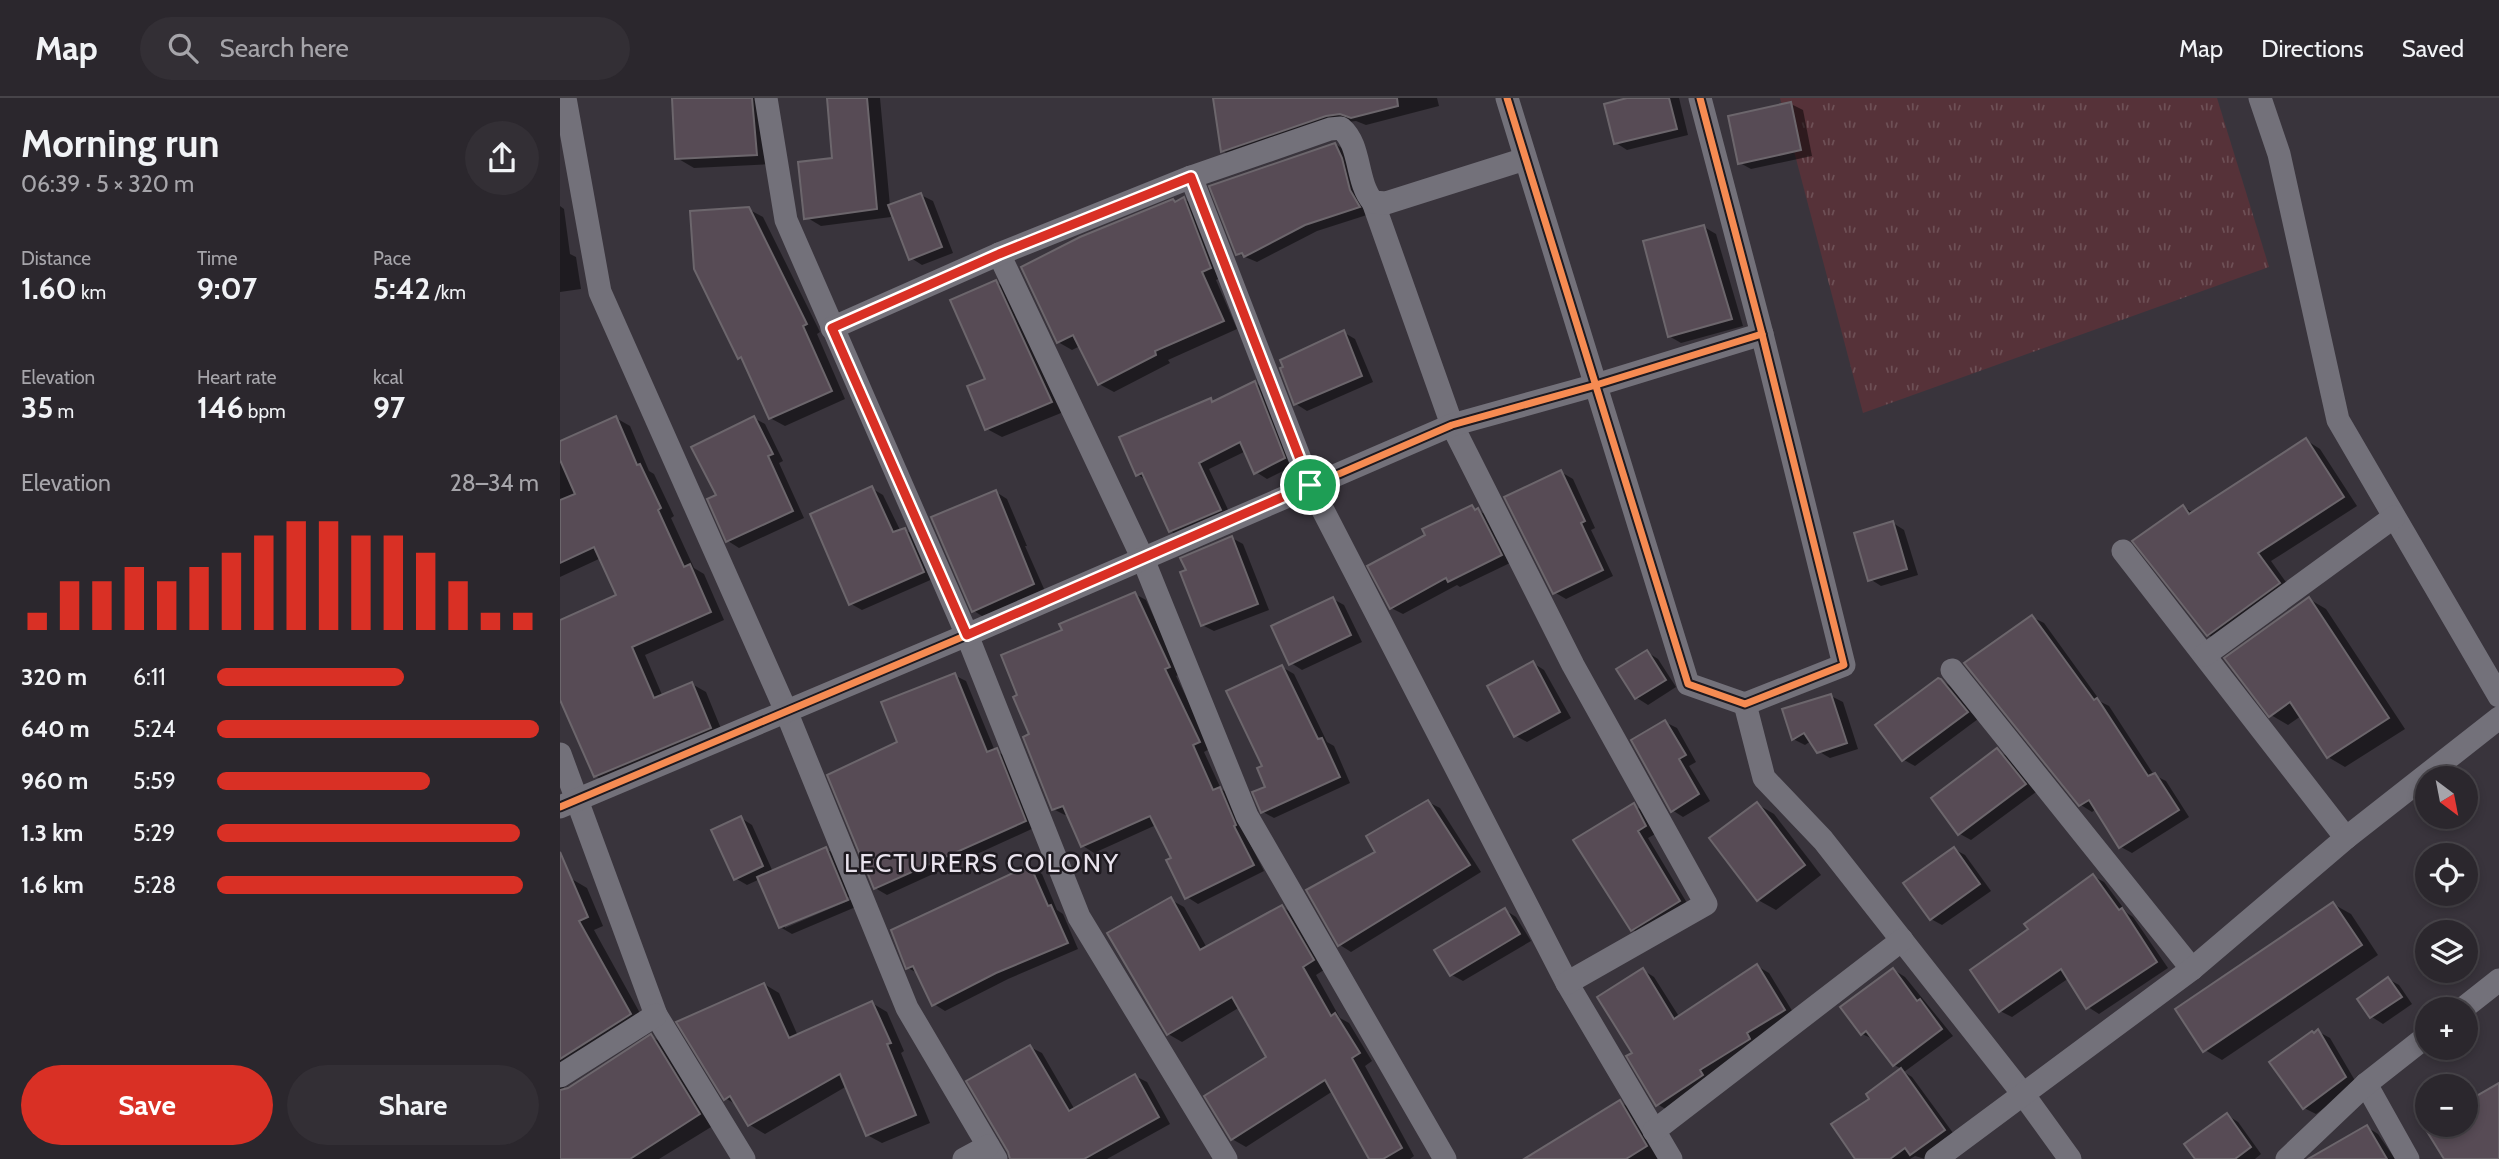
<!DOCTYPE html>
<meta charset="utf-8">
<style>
:root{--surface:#2b272d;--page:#332f35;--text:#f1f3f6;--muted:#a6a5aa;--line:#474449;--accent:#d93025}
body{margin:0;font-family:Cabin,sans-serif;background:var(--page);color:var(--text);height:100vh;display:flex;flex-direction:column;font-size:26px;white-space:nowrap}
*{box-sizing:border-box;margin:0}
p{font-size:23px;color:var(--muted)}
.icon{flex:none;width:38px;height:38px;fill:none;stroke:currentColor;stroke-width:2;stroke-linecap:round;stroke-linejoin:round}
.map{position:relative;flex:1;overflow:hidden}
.sheet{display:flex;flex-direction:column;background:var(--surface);width:560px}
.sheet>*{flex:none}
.needle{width:46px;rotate:148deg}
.tools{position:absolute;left:1855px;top:668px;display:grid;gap:14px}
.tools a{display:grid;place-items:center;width:63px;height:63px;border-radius:50%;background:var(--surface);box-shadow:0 4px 10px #0003,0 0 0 2px var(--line);font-size:35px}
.pin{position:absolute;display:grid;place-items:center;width:60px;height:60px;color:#fff;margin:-30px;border:4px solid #fff;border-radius:50%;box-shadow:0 2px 7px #0007}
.round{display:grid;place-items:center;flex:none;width:74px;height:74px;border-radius:37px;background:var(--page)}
.head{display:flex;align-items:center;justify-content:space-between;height:119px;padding:0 21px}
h1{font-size:38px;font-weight:800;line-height:52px}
.metrics{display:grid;grid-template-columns:repeat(3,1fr);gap:10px;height:119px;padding:7px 21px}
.metrics div{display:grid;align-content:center}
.metrics b{font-size:30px;font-weight:800}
.metrics small{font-size:19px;font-weight:400}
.metrics p{font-size:19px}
.chart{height:196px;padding:14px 21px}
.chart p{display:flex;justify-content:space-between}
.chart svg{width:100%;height:126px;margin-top:7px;stroke:var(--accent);stroke-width:6}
.action{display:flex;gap:14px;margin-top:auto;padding:14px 21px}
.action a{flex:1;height:80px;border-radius:42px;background:var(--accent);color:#fff;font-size:28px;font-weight:800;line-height:80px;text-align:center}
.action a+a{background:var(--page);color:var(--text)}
ul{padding:0 21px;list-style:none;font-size:23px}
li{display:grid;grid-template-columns:112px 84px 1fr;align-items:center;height:52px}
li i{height:18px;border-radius:9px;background:var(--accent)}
header{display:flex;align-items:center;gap:42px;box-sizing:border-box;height:98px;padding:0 35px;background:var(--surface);border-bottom:2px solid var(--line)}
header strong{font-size:33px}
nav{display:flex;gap:38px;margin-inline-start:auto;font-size:24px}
.search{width:490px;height:63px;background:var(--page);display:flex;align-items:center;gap:18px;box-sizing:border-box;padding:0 24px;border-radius:38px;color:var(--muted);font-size:26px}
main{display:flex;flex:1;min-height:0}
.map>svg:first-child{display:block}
.grass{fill:url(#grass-tufts)}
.shadow{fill:#0007}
.building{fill:#574b55;stroke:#6c666c;stroke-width:2}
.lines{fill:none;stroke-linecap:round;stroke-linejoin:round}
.minor{stroke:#73717a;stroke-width:23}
.cycleway-casing{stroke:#1e1a20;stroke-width:11}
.cycleway{stroke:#f68b52;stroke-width:7}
.route-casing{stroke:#fff;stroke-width:14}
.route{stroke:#d93025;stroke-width:9}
.labels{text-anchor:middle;stroke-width:5;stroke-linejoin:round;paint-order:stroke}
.neighbourhood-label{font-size:26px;letter-spacing:2px;fill:#e9e3ed;stroke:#1e1a20}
</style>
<header>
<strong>Map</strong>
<div class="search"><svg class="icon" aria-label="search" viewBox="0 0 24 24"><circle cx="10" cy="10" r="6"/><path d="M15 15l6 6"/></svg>Search here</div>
<nav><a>Map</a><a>Directions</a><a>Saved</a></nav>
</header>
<main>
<section class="sheet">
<div class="head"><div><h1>Morning run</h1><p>06:39 · 5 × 320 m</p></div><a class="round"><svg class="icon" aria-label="share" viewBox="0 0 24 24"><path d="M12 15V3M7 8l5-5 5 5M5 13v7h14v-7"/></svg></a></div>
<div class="metrics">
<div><p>Distance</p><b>1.60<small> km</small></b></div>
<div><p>Time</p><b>9:07</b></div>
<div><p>Pace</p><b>5:42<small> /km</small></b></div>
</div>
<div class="metrics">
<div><p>Elevation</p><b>35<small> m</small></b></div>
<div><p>Heart rate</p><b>146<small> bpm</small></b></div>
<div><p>kcal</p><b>97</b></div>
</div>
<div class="chart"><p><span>Elevation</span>28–34 m</p>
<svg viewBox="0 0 160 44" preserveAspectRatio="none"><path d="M5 44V38M15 44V27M25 44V27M35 44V22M45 44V27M55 44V22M65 44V17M75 44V11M85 44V6M95 44V6M105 44V11M115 44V11M125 44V17M135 44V27M145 44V38M155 44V38"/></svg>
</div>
<ul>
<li><b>320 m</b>6:11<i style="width:58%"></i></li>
<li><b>640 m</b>5:24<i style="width:100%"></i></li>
<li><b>960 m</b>5:59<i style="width:66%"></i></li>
<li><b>1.3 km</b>5:29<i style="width:94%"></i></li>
<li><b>1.6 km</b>5:28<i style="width:95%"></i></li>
</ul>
<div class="action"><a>Save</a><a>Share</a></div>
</section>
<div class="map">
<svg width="1939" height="1061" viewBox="0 0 1939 1061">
<defs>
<pattern id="grass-tufts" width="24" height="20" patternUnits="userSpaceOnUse" patternTransform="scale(1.75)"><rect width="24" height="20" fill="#563239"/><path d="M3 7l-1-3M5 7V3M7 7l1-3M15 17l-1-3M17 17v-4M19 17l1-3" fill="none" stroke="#6e5056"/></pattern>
</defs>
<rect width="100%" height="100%" fill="#39343c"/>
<!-- grass -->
<polygon class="grass" points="1220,0 1657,0 1709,169 1303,315"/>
<!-- shadow -->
<g class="shadow">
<polygon points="114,0 202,0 214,66 134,70 117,60"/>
<polygon points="268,0 320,0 330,108 361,97 373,103 393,155 362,167 351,160 330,111 331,119 261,128 246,119 274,61"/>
<polygon points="655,0 877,0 879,8 806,27 796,23 780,25 676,61 663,53"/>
<polygon points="1074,0 1119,0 1128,37 1067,52 1056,45"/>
<polygon points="1231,6 1243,12 1252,58 1191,71 1180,65"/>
<polygon points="775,46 787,53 810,116 757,133 697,164 678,156"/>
<polygon points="624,101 638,109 664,178 656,182 677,231 608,262 610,265 554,294 539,286 520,248 512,252 498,244 616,105"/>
<polygon points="0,108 4,111 10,156 16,159 21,191 0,194"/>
<polygon points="188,111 203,119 260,234 257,236 285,301 225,328 210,320 185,263 179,259"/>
<polygon points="1144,129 1156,136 1183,228 1121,245 1109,238"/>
<polygon points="436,184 450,192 506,313 442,339 427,331"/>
<polygon points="783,234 795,241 813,284 747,313 736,306"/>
<polygon points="695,285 706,291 735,367 707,381 696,374 686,353 649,371 671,418 622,440 610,433 587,382 578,377 650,302 654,305"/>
<polygon points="56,320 70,328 89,373 94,376 114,418 111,420 134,470 144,476 164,522 85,557 103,599 132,586 146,594 164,638 50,686 35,678 0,598 0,524 58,498 41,460 0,479 0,344"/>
<polygon points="194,320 205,326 223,363 219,365 244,420 179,450 168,443 158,398"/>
<polygon points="1746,342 1760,351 1797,408 1711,463 1733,494 1662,545 1648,537 1623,409 1634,415"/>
<polygon points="1001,374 1013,381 1035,430 1031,432 1053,478 1006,501 994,494"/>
<polygon points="311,390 323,397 341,434 345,432 356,438 375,480 302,512 291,506"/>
<polygon points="436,394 447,401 467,448 465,448 485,493 425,520 414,513"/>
<polygon points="912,409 930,419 952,464 900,489 897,487 843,516 831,510 867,437"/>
<polygon points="1333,425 1344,432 1358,477 1321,488 1310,481"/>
<polygon points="672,440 683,446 709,512 654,533 642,527"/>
<polygon points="575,496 586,502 620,576 616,578 651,650 644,654 661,691 672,697 684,734 704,773 638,806 627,799 613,761 596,727 534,755 523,748 508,716 505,717 493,711 471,637 504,533"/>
<polygon points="773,501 784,507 802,544 742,572 731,565"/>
<polygon points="1749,501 1766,511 1845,631 1785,669 1768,659 1741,618 1728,627 1711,617"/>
<polygon points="1472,519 1484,525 1541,604 1549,608 1594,677 1606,683 1629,719 1572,755 1561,749 1536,711 1532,714 1521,707 1407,565"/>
<polygon points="1087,554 1098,561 1116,589 1088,607 1077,600"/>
<polygon points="973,565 984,572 1011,620 967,644 956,638"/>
<polygon points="722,569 734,576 767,644 774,648 790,685 714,720 703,714 707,690 704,668"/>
<polygon points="394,577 406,583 435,653 448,659 476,729 327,797 315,790 339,645"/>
<polygon points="1381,582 1393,590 1418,621 1355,668 1344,662"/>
<polygon points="1271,598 1283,604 1298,651 1270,660 1258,653 1251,643 1245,647 1233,641"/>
<polygon points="1105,624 1117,630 1136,664 1129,668 1150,703 1123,719 1112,712"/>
<polygon points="1437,653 1449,659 1476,694 1411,742 1400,736"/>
<polygon points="868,704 880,710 921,774 791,854 780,847 818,755"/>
<polygon points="1197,706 1214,716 1261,777 1216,812 1198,802"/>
<polygon points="1074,708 1086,714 1097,735 1088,740 1130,810 1083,838 1072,831"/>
<polygon points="181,720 192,727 213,774 266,751 278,758 294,797 225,826 225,830 295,800 298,808 232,836 220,829 200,781 187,787 175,780"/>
<polygon points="1394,751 1405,757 1431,793 1382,827 1371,821"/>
<polygon points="470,769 482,776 497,812 503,816 518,851 448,881 385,913 374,906 359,876 348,870"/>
<polygon points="1533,778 1544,784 1567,815 1573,819 1608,870 1539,916 1528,909 1509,880 1452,919 1440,913 1470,832"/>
<polygon points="10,780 27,790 43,828 34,832 86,926 3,982 4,992 8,992 92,939 108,948 156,1026 99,1061 0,1061 0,785"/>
<polygon points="611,802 624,809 647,850 722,809 736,817 767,870 756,877 780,920 789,925 812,963 805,968 854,1058 850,1061 811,1061 773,993 686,1049 672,1041 708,959 680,909 622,944 608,936"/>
<polygon points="1773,806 1791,816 1818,857 1662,962 1645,952"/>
<polygon points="945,812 956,819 971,843 903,883 892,877"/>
<polygon points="1197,868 1209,875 1236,919 1109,1013 1097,1006 1074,955 1083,872 1094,879 1120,920"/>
<polygon points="1334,872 1345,879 1393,938 1344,974 1352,979 1396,1039 1365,1061 1355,1058 1350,1061 1297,1061 1312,1001 1308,996 1342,971 1334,967 1315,942 1302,936"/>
<polygon points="1828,881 1839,887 1852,906 1823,926 1812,919 1799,901"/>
<polygon points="204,886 219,895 238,938 312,905 327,914 344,953 341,955 370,1025 322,1045 307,1037 287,988 205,1036 190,1027 179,1008 165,1000"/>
<polygon points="1759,934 1770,940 1797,986 1756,1016 1744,1010 1755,936"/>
<polygon points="470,949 482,955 515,1012 575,978 587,984 610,1026 547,1061 453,1061"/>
<polygon points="1060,1004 1077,1014 1099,1061 998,1061"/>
<polygon points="1667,1017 1678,1024 1701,1056 1695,1061 1637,1061"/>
<polygon points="1807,1029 1818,1036 1835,1061 1752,1061"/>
</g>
<!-- building -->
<g class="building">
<polygon points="112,0 192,0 197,57 115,61"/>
<polygon points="267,0 307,0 317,111 244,121 238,64 272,60"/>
<polygon points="653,0 837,0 838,8 791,20 780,16 766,18 661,54"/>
<polygon points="1067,0 1109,0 1117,31 1054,46 1044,6"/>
<polygon points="1231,4 1241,52 1178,66 1168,18"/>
<polygon points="775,45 782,60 790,92 800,109 745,127 684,159 682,155 676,157 649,88"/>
<polygon points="361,95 382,149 349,162 328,107"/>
<polygon points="624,99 651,170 642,174 664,223 595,253 596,257 538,287 513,237 497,245 461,169 520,139 613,101 615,104"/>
<polygon points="189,109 247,226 243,228 272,293 209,321 181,259 178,261 134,171 130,113"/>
<polygon points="1144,127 1172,221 1108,239 1083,143"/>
<polygon points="436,182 492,304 425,332 407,288 425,281 390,202"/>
<polygon points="784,232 802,278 734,307 720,270 723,269 720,262"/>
<polygon points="695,283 725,360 694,376 680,344 639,365 661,412 609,434 582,375 576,378 559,339 651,300 652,304"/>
<polygon points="56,318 77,367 80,366 101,410 98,412 124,469 130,466 151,514 72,549 94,600 132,584 151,630 34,679 0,602 0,522 56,497 34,449 0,465 0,402 15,396 0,362 0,343"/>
<polygon points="194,318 213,356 208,358 233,413 166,444 147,401 156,397 131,349"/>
<polygon points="1746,340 1784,399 1698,455 1720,485 1647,538 1572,443 1623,407 1629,416"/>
<polygon points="1001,372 1025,423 1021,425 1043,472 993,496 944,399"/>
<polygon points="312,388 333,434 345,430 364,474 289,507 250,416"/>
<polygon points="436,392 474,486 412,514 371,419"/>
<polygon points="912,407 915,412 918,410 942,457 888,484 886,480 830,511 807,468 865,437 862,431"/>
<polygon points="1333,423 1347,471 1308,483 1294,435"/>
<polygon points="672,438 698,506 641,528 620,474 626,472 620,460"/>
<polygon points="575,494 610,569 605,571 640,644 633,647 653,692 660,689 676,727 674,728 694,767 625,801 606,762 611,760 590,718 521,749 503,708 492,712 463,639 469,636 453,599 457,597 441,557 502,532 499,526"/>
<polygon points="773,499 791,537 729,567 711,528"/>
<polygon points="1749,499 1829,620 1767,660 1730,604 1709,619 1664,560"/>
<polygon points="1472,517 1534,602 1537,600 1588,678 1595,675 1619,712 1559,750 1529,702 1519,708 1404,565"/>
<polygon points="1087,552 1106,582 1075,601 1056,571"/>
<polygon points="973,563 1000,614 954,639 927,588"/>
<polygon points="722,567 758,641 762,640 780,679 701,715 692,694 705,689 697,670 702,668 666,593"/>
<polygon points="395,575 427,654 437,650 466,723 314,791 267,677 337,644 321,604"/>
<polygon points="1378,580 1381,581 1408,614 1342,663 1315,627"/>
<polygon points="1271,596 1287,645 1257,655 1244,635 1232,642 1222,611"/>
<polygon points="1105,622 1126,657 1119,661 1139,696 1111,714 1071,642"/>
<polygon points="1437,650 1466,686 1398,737 1371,700"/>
<polygon points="868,702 910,767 778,848 746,792 815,754 806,738"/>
<polygon points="1197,704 1245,767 1197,803 1149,740"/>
<polygon points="1074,705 1086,728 1078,733 1120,803 1071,833 1013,742"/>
<polygon points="181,718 203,768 174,782 151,732"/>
<polygon points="266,749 288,802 219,830 197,779"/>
<polygon points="1394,749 1420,786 1370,822 1343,785"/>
<polygon points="0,754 28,819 19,823 71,916 0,961"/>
<polygon points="470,767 488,808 491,807 508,845 436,875 372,908 353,868 346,871 331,832"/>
<polygon points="1533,776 1559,812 1562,810 1597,864 1526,911 1501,871 1439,914 1410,872 1468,831 1464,826"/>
<polygon points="611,799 640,852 722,807 754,862 743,869 771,918 775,915 800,955 792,960 842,1050 823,1061 809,1061 765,982 671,1042 644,998 706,959 672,899 607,937 547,835"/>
<polygon points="1773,804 1802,847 1643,954 1615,911"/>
<polygon points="945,810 960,836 890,878 874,852"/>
<polygon points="1197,866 1225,912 1187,935 1190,941 1140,972 1143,977 1096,1008 1066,958 1072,955 1037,899 1083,870 1114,921"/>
<polygon points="1333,870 1357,903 1360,901 1382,931 1333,968 1306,933 1301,937 1280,909"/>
<polygon points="1828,879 1842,899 1810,920 1797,901"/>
<polygon points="204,885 229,940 312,903 331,945 327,946 356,1017 306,1038 280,976 188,1028 170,998 164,1002 116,924"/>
<polygon points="1758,931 1786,979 1743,1011 1709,964 1752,933 1754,935"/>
<polygon points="91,936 140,1016 70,1061 0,1061 0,992 8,990"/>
<polygon points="470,947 509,1013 575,976 599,1019 524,1061 450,1061 448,1054 406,983"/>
<polygon points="1341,970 1385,1032 1350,1057 1345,1050 1330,1061 1295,1061 1271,1026 1309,1001 1306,996"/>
<polygon points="1939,985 1939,1061 1884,1061 1863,1027 1906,1027 1906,1004"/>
<polygon points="1060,1002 1087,1048 1066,1061 964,1061"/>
<polygon points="1667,1015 1691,1049 1675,1061 1635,1061 1624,1046"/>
<polygon points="1807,1027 1827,1061 1748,1061"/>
</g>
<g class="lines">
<!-- minor -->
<g class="minor">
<polyline points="5,0 40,194 226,613 347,910 436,1061"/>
<polyline points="206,0 226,122 407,537 519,819 666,1061"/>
<polyline points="947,0 1128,586 1185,606 1284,567 1202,236 1140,0"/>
<polyline points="1700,0 1719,56 1778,322 1939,598"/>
<polyline points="631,79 750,387 1007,885 1111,1061"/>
<polyline points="813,104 892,327 1013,567 1146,806 1007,885"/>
<polyline points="439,156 583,461 687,718 885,1061"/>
<path d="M 272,230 L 439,156 L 631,79 L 770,31 L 781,30 C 802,48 795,83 813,104 L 826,105 L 965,61"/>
<polyline points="1563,453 1786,740"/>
<polyline points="1645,557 1834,419"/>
<polyline points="1392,572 1632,871"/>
<polyline points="1185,606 1204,680 1263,742 1463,996 1510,1061"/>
<polyline points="0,656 96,917 184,1061"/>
<polyline points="0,709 407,537 892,327 1036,287 1202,236"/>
<polyline points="1901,912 1939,882"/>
<polyline points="0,978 96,917"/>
<polyline points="1806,986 1848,1061"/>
<polyline points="1094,1033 1342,842"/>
<polyline points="404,1061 428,1048"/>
<polyline points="1376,1061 1632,871 1786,740 1939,620"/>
<polyline points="1727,1061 1806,986 1867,938"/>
</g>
<!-- cycleway casing -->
<g class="cycleway-casing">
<g id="cycleway">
<polyline points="947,0 1128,586 1185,606 1284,567 1202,236 1140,0"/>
<polyline points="0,709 407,537 892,327 1036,287 1202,236"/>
</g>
</g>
<!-- cycleway -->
<use href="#cycleway" class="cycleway"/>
</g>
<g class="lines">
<!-- route casing -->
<g class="route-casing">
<polygon id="route" points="631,79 750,387 407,537 272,230 439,156"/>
</g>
<!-- route -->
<use href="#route" class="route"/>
</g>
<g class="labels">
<!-- neighbourhood labels -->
<g class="neighbourhood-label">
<text x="422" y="774">LECTURERS COLONY</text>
</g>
</g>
</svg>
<div class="tools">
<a><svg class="needle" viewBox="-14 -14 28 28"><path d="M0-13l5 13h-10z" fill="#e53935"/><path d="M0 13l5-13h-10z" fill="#a6a5aa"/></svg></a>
<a><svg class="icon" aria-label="locate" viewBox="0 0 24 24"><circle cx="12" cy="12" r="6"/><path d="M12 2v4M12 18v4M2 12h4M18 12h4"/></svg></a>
<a><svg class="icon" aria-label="layers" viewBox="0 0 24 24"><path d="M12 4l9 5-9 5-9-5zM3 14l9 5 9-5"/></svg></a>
<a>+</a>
<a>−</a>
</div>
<div class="pin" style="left:750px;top:387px;background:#1e9e55"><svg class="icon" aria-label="arrive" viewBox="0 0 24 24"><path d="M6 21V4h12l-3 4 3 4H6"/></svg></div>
</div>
</main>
